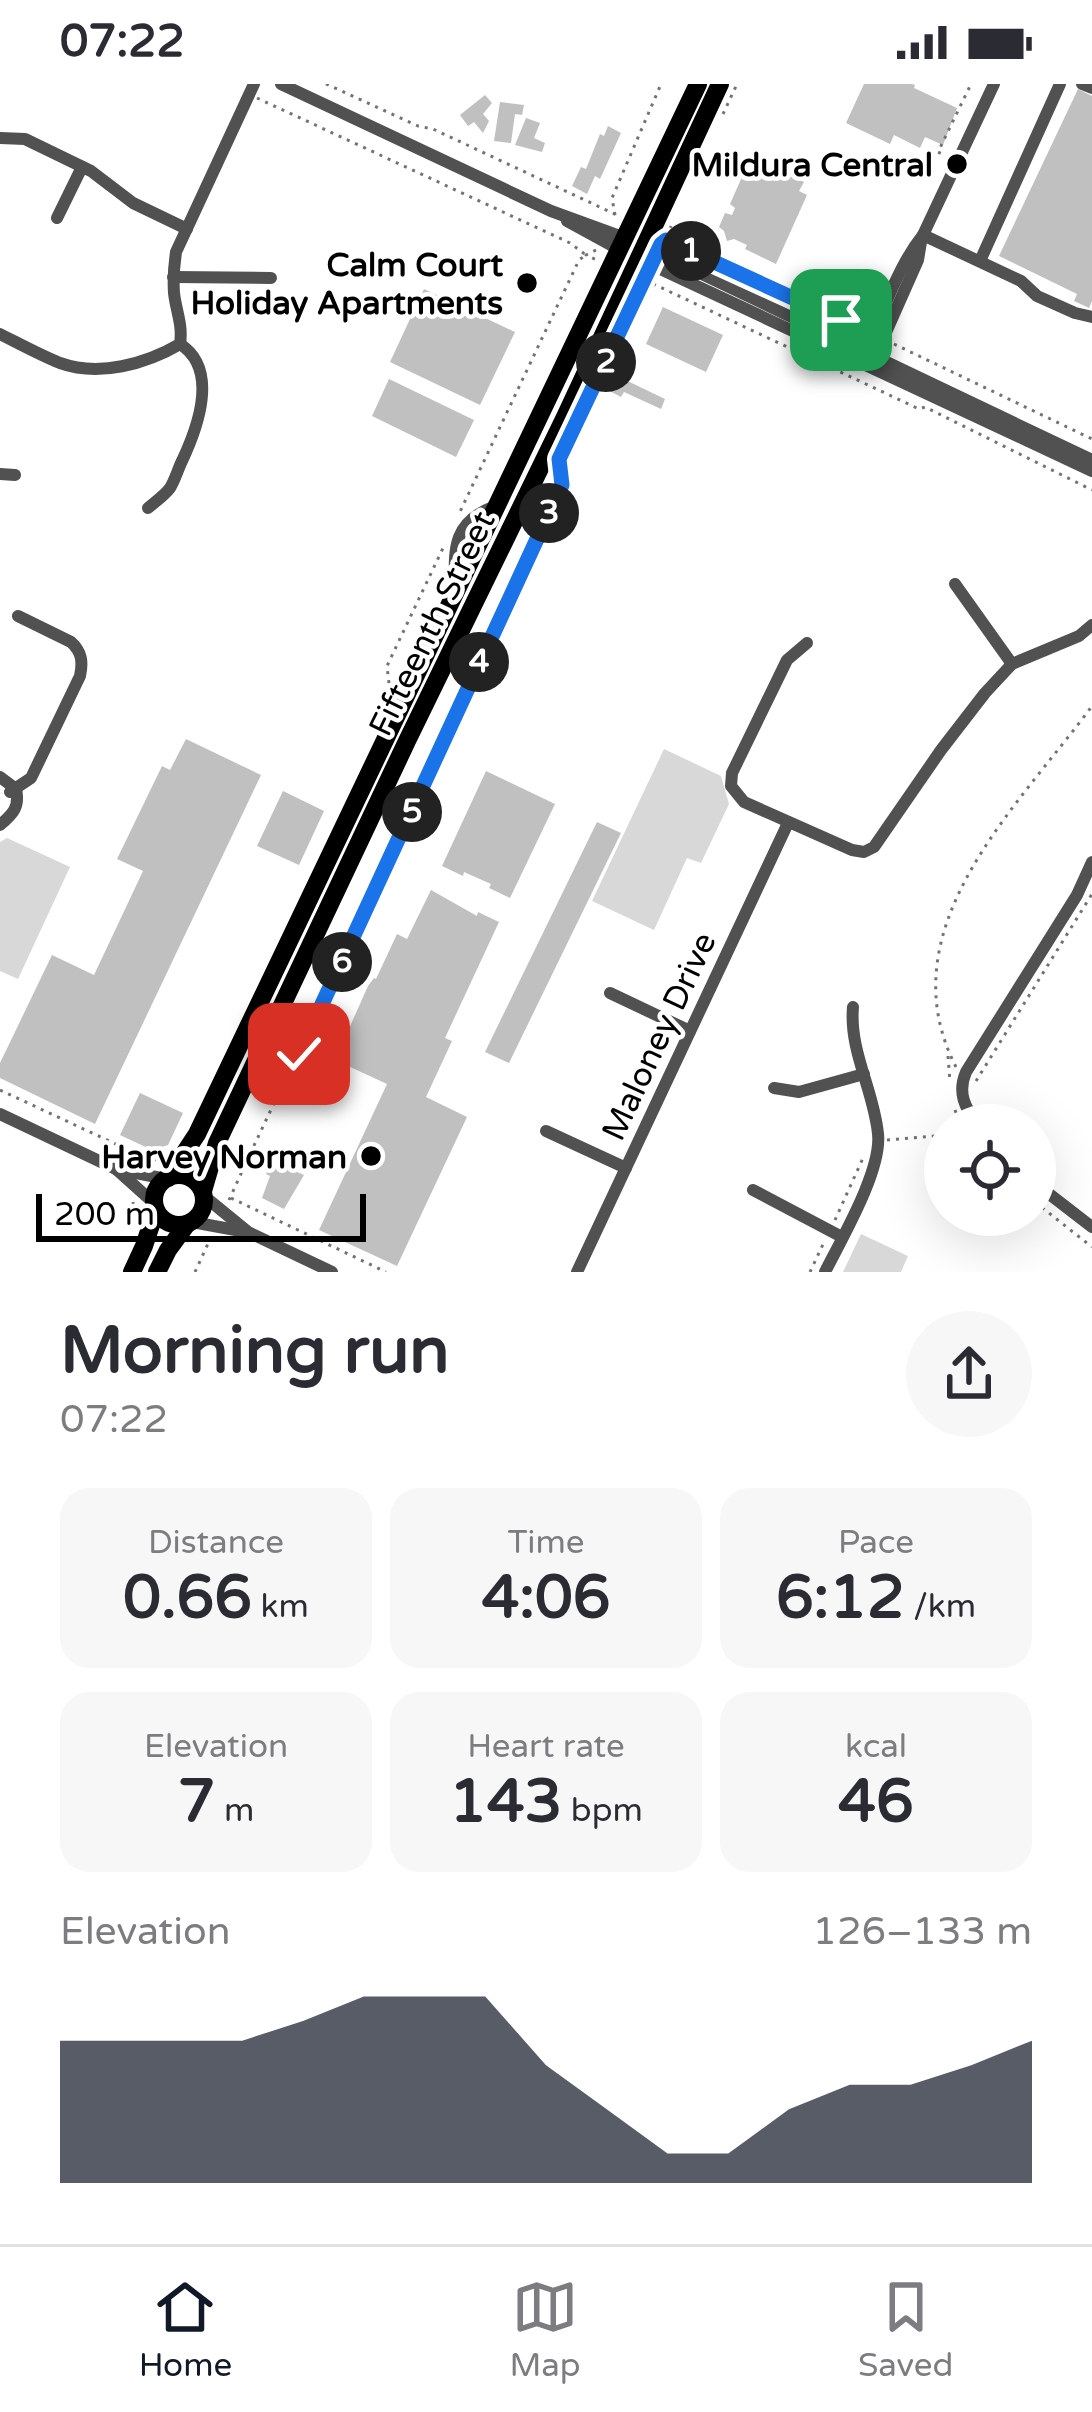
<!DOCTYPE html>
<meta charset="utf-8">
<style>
:root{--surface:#fff;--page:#f7f7f7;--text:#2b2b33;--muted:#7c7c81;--line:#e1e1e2;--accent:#111827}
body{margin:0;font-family:"Varela Round",sans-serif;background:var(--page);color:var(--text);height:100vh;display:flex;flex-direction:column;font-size:45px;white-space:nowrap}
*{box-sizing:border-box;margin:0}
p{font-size:39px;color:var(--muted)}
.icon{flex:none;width:66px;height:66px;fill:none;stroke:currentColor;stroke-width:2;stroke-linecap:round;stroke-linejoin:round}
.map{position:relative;height:1188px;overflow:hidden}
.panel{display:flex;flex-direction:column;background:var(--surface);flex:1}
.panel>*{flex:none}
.buttons{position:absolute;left:924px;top:1020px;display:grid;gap:24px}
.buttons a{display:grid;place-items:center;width:132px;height:132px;border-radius:50%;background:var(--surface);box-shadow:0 12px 48px #0002;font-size:60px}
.scale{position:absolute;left:36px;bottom:30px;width:330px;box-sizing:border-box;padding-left:12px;border:6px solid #000;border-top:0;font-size:33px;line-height:42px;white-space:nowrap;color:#000;-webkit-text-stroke:9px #fff;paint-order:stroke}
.pin{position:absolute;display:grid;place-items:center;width:102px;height:102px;color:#fff;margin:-51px;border-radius:24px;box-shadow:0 6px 18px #0006}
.km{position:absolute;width:60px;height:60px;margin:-30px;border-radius:50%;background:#222;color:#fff;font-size:33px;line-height:60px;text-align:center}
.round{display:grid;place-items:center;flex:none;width:126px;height:126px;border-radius:63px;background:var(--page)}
.head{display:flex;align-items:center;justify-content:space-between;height:204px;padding:0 60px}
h1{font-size:66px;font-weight:800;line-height:90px}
.figures{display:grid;grid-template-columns:repeat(3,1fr);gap:18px;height:204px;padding:12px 60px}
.figures div{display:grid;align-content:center;border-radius:30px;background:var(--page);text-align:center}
.figures b{font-size:60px;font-weight:800}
.figures small{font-size:33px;font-weight:400}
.figures p{font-size:33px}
.chart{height:336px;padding:24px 60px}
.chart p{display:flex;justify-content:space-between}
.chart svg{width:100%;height:216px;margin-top:12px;fill:var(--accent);opacity:.7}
.status{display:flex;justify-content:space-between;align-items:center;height:84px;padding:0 60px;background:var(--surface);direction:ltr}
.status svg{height:33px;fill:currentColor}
.dock{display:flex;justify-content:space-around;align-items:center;height:168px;border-top:3px solid var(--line);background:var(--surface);font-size:33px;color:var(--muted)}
.dock a{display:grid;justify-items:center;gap:6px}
.dock .selected{color:var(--accent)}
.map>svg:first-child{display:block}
.green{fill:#d8d8d8}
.building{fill:#c0c0c0}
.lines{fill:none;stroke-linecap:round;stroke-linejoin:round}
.path{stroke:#737373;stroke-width:3;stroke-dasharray:3 6;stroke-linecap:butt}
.minor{stroke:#515151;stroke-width:12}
.highway{stroke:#000;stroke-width:18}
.route-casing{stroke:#fff;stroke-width:24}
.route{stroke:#1a73e8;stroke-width:15}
.poi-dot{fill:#000;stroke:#fff;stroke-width:4.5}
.labels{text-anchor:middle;stroke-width:9;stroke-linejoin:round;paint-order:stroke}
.poi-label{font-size:33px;font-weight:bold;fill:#000;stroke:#fff;text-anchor:end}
.street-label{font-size:33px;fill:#000;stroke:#fff}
</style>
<div class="status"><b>07:22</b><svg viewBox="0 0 49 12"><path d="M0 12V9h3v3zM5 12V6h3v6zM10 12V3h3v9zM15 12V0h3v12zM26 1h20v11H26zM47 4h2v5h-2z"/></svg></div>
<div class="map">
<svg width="1092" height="1188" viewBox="0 0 1092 1188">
<rect width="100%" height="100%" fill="#fff"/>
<!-- green -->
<g class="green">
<polygon points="664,665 721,692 729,720 701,779 687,774 654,846 592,817"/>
<polygon points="7,754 70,783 18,895 0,887 0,758"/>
<polygon points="861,1150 908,1172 901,1188 843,1188"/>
</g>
<!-- building -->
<g class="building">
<polygon points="864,0 912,0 915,1 914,4 957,24 943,61 925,53 920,64 894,51 890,60 846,39"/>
<polygon points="1078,5 1092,12 1092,217 1089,224 1074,217 1077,210 999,172"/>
<polygon points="485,11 492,19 483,30 489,37 483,49 474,38 468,42 460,31"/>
<polygon points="500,18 524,21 522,31 515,30 511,59 494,57"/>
<polygon points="526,34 540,39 534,54 545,59 542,68 515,61"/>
<polygon points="608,42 621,49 600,95 595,92 587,110 572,102 581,83 586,85 600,50 604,52"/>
<polygon points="758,85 776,94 779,87 804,98 799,107 807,111 776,180 745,165 747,161 734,155 727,157 724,147 719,143 725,129 732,131 735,124 730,120 745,86"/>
<polygon points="424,205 515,248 480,321 390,278"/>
<polygon points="663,223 723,251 706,288 646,260"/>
<polygon points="613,290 665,315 661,325 624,308 621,313 606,305"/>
<polygon points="389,295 474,336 456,373 372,332"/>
<polygon points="186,655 261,691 95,1040 0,994 0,979 52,871 94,891 143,787 117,775 162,682 170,686"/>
<polygon points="486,687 555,720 510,814 489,804 491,800 464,788 463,792 442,782"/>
<polygon points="283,707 324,727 299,781 257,762"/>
<polygon points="597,738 621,749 509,979 485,968"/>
<polygon points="431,806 477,832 478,828 499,838 445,954 452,957 426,1013 467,1033 397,1182 319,1146 387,1000 335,976 368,902 374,894 376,895 397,850 407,855"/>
<polygon points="140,1009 183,1029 168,1061 152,1066 120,1051"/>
<polygon points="272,1077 304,1091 284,1125 262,1114 270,1092 266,1090"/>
</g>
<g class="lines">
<!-- path -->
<g class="path">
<polyline points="326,0 418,42 433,45 619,132"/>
<polyline points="257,14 570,159 586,171 579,176 458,432"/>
<polyline points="723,30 737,0"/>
<polyline points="949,73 938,68 971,0"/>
<polyline points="615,131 612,114 661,0"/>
<polyline points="665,154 863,246"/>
<polyline points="662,159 666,156 671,142"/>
<polyline points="596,166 586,171 599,177"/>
<polyline points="645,196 919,325 925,323 1092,406"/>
<polyline points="894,260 1092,355"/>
<polyline points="390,608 387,582 444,462"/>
<polyline points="948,972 950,998"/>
<path d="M 956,983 C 885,845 1017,724 1092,622"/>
<polyline points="976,997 1092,810"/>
<polyline points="0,1006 150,1076"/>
<polyline points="955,1026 960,1041"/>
<polyline points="887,1056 945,1051"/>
<polyline points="250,1070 441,667 446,649 562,401 560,379"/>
<polyline points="149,1083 152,1077 165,1072"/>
<polyline points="231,1114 386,1188"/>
<polyline points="229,1116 250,1070 233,1066"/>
<polyline points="133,1118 136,1139"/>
<polyline points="1035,1118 1092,1163"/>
<polyline points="835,1136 863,1074"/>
<polyline points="195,1188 212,1151"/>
<polyline points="810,1188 825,1156"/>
</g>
<!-- minor -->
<g class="minor">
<polyline points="281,0 551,127 625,154"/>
<polyline points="1082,0 1092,4"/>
<polyline points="0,54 25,55 91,87 133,119 187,145"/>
<polyline points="57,134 82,83"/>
<polyline points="567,137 620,166"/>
<polyline points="923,151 1021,197 1037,212 1075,229 1092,233"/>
<polyline points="645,163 1092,376"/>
<polyline points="639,175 1092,387"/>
<polyline points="980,177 1060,0"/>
<polyline points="173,193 271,194"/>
<path d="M 0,250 C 20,260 40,271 60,279 C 99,293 146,280 180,260 C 183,241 176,227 174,209 C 173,195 174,182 176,168 L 254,0"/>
<path d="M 862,267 C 885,229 895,186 923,151 L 994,0"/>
<polyline points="875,273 918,176 921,158"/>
<polyline points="0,390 15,391"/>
<path d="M 148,424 C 155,418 165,411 170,404 C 175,396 178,385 182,377 C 198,343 219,285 180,260"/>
<polyline points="955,500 1012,580"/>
<path d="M 455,503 C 454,463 453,438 495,422"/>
<polyline points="807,559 787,576 732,689 731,702 744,718 852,766 864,768 874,763 941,666 985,609 1012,580 1079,552 1092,541"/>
<path d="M 0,693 L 16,705 C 20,723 13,730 0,741"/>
<path d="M 10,708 L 31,694 L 80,592 C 83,578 82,568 71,558 L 18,532"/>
<polyline points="610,909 690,947"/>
<polyline points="774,1004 799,1008 864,990"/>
<polyline points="0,1030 116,1085 166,1095"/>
<path d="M 978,1041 C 965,1024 957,1009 966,988 L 1077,811 L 1092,778"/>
<polyline points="546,1047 626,1084"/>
<polyline points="116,1085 155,1120"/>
<polyline points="1035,1099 1092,1143"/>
<polyline points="753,1106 842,1153"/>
<polyline points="204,1112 248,1148 332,1188"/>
<polyline points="192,1138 241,1147"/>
<polyline points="577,1188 788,739"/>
<path d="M 825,1188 C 842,1154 882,1086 878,1050 C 874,1007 849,967 853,923"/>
</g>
<!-- highway -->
<g class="highway">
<circle cx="179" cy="1116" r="25"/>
<polyline points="168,1094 197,1050 698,0"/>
<polyline points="203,1107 217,1059 407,657 565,333 720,0"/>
<polyline points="132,1188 144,1162 156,1126"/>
<polyline points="157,1188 168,1166 187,1140"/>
</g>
</g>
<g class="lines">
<!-- route casing -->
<g class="route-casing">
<polyline id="route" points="299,970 562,401 559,375 661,160 666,156 841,236"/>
</g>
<!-- route -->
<use href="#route" class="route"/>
</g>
<!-- markers -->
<g class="poi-dot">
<circle cx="957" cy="80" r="12"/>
<circle cx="527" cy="199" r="12"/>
<circle cx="371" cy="1072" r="12"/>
</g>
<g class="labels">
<!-- poi labels -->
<g class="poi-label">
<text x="933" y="92">Mildura Central</text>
<text x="503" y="192">Calm Court<tspan x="503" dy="38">Holiday Apartments</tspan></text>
<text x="347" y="1084">Harvey Norman</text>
</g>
<!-- street labels -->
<g class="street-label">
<text transform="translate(431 539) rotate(-64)" y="12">Fifteenth Street</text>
<text transform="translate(658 952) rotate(-65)" y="12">Maloney Drive</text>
</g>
</g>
</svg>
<div class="buttons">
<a><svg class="icon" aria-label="locate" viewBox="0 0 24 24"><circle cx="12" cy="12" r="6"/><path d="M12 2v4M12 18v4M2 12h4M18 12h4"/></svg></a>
</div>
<div class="scale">200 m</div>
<div class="pin" style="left:841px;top:236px;background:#1e9e55"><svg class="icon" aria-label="arrive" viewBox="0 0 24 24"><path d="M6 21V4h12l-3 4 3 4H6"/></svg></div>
<div class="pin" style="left:299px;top:970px;background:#d93025"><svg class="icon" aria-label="check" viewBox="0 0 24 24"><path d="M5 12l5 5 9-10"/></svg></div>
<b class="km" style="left:691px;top:167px">1</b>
<b class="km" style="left:606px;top:278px">2</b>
<b class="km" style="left:549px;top:429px">3</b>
<b class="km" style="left:479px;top:578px">4</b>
<b class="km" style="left:412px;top:728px">5</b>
<b class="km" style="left:342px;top:878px">6</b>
</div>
<section class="panel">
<div class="head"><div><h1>Morning run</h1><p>07:22</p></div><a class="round"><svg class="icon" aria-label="share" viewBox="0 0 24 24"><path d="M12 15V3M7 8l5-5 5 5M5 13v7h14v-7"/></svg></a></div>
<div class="figures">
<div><p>Distance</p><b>0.66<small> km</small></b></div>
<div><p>Time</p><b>4:06</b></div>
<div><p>Pace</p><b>6:12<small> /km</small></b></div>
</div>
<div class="figures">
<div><p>Elevation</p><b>7<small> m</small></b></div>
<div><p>Heart rate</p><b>143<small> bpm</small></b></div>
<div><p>kcal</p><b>46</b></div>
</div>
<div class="chart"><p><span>Elevation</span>126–133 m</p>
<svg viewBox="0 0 160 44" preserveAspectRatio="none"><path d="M0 44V15L10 15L20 15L30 15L40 11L50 6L60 6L70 6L80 20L90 29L100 38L110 38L120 29L130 24L140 24L150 20L160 15V44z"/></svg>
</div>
</section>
<nav class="dock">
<a class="selected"><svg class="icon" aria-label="home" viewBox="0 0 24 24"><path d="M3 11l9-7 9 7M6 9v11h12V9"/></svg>Home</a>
<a><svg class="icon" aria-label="map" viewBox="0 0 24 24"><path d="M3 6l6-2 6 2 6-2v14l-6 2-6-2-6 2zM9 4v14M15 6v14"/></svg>Map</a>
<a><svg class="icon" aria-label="saved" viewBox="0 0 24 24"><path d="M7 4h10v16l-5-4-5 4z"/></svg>Saved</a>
</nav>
